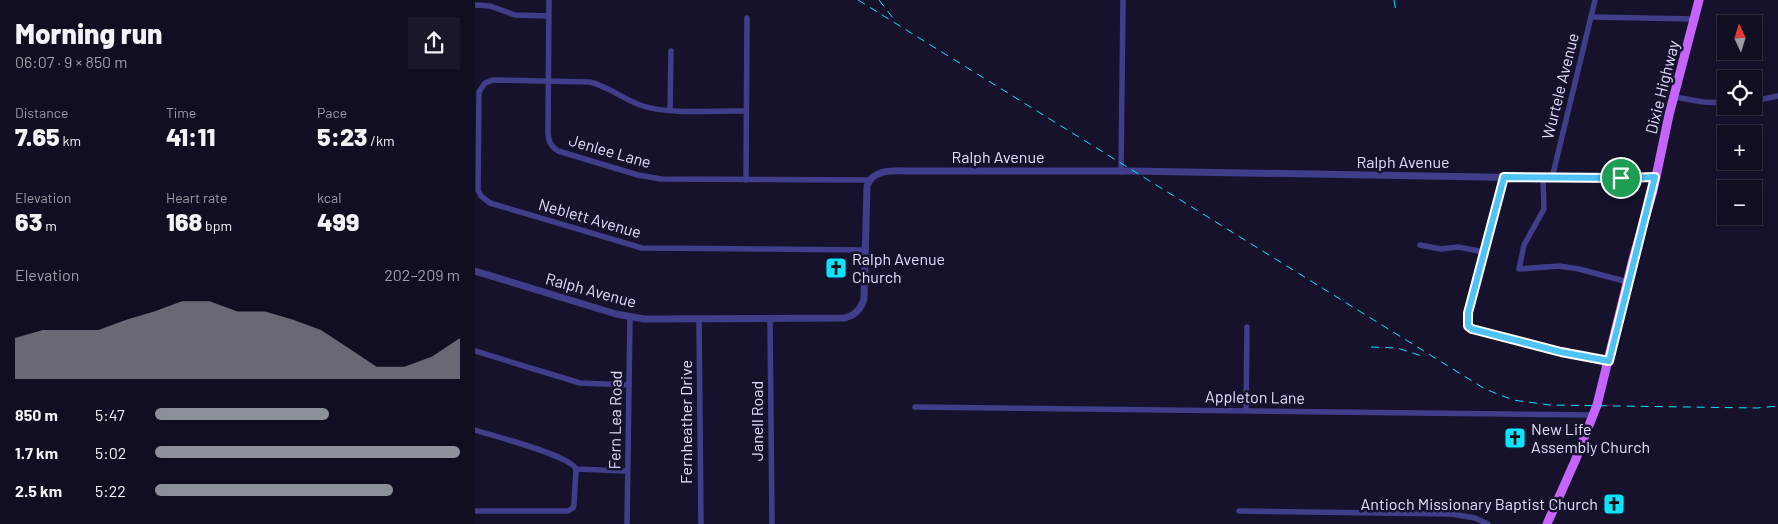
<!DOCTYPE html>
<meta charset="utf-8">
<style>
:root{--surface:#100e21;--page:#19172a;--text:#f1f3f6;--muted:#9c9ca5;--line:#302e3f;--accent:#8c9099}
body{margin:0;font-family:Barlow,sans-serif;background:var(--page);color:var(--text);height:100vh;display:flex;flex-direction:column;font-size:19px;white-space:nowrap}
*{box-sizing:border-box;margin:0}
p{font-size:16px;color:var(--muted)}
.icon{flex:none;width:28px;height:28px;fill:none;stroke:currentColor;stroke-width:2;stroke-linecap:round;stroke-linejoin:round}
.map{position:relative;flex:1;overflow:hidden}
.details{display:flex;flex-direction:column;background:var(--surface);width:475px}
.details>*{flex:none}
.needle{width:32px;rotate:356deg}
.fabs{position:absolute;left:1242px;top:15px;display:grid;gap:10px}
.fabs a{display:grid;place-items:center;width:45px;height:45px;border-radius:0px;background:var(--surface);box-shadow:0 2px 8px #0003,0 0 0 1px var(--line);font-size:25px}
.pin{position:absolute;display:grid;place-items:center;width:42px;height:42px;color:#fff;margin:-21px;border:2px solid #fff;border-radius:50%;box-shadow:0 1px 5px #0007}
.round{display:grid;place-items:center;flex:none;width:52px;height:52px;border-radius:0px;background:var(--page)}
.overview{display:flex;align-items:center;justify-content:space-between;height:85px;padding:0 15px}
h1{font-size:28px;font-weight:800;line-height:38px}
.figures{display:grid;grid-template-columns:repeat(3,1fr);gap:8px;height:85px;padding:5px 15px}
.figures div{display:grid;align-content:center}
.figures b{font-size:25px;font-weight:800}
.figures small{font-size:14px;font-weight:400}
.figures p{font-size:14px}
.chart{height:140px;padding:10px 15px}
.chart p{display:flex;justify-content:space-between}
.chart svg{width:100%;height:90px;margin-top:5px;fill:var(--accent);opacity:.7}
ul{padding:0 15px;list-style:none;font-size:16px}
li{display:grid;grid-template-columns:80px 60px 1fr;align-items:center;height:38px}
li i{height:12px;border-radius:6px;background:var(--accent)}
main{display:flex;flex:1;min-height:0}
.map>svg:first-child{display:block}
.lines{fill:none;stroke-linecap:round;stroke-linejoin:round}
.minor{stroke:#403d8a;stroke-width:5.5}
.tertiary{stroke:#403d8a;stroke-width:7}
.primary{stroke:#c565fd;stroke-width:9}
.rail{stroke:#0be4fc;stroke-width:1;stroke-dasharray:8 6;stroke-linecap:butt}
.route-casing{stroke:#fff;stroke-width:10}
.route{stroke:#4fc3f7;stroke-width:6}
.labels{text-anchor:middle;stroke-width:5;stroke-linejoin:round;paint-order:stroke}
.street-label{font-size:16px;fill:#e1ddff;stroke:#16122c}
.poi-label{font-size:16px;fill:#e1ddff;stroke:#16122c;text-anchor:start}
</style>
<main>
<section class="details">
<div class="overview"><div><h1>Morning run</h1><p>06:07 · 9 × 850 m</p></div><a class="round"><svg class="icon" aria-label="share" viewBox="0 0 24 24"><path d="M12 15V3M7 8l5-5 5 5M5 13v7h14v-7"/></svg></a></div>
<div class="figures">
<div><p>Distance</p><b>7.65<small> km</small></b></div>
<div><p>Time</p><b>41:11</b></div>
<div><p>Pace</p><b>5:23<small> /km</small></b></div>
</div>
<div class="figures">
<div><p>Elevation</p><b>63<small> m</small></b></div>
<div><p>Heart rate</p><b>168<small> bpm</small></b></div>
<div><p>kcal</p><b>499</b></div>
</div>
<div class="chart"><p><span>Elevation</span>202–209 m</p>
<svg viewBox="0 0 160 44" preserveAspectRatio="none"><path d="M0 44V24L10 20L20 20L30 20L40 15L50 11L60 6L70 6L80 11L90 11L100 15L110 20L120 29L130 38L140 38L150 33L160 24V44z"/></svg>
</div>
<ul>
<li><b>850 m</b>5:47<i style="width:57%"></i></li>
<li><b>1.7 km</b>5:02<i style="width:100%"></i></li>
<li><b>2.5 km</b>5:22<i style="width:78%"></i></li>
</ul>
</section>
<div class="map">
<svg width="1303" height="524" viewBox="0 0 1303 524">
<rect width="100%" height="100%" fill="#16122c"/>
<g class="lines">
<!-- minor -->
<g class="minor">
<path d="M 74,0 L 73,131 C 73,140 75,146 83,151 L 163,175 L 186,179 L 394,180"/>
<polyline points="0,5 15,6 40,15 74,16"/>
<polyline points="1116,17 1219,19"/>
<polyline points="1200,97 1228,102 1251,103"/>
<polyline points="1279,101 1303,96"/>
<polyline points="195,110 196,51"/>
<path d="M 271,111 C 241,110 196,115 168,106 C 149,100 135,87 115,82 L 18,80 L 10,83 L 4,92 L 3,190 L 6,196 L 15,203 L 167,248 L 391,250"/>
<polyline points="646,172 648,0"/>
<polyline points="1029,177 993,313 993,326 997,329 1086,352 1134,361"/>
<polyline points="1068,178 1069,209 1049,245 1044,269 1084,266 1104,269 1153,282"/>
<polyline points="1077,178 1120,0"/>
<polyline points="271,180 272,18"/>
<polyline points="945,245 966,249 983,247 1009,252"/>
<polyline points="295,318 297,524"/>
<polyline points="224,319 226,524"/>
<polyline points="0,351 105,383 154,385"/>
<polyline points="440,407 1119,415"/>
<polyline points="771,410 772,327"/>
<path d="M 0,430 C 18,436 95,455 101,469 L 152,471"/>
<polyline points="0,511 93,511 98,508 99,504 101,469"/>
<polyline points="764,511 977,514 1000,518 1013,524"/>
<polyline points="152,524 155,317"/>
</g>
<!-- tertiary -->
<path class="tertiary" d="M 0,271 L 141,314 L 169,319 L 369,318 C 379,316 386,309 389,299 L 392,186 C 398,168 420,171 436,171 L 655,171 L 1068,178 L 1180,177"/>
<!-- primary -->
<polyline class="primary" points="1072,524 1100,461 1122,405 1158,259 1178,191 1194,115 1224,0"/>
<!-- rail -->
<g class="rail">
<polyline points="383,0 1010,389 1038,400 1075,405 1282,408 1303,406"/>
<polyline points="404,0 418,18"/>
<polyline points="919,0 921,12"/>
<polyline points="896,347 922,348 950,357"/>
</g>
</g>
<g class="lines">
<!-- route casing -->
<g class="route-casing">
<polygon id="route" points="1029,177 1146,178 1180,177 1134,361 1086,352 997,329 993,326 993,313"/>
</g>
<!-- route -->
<use href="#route" class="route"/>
</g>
<!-- icons -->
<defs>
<g id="church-square" transform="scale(1.125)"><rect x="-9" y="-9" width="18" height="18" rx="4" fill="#0be4fc" stroke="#16122c"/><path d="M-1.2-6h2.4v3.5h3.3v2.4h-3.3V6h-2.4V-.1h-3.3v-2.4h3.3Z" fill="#111"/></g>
</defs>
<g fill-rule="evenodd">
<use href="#church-square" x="361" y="268"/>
<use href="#church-square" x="1040" y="438"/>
<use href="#church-square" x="1139" y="504"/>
</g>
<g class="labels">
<!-- street labels -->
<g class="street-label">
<text transform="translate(1085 86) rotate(-76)" y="6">Wurtele Avenue</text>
<text transform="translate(1187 87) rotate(-76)" y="6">Dixie Highway</text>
<text transform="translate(135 151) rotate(16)" y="6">Jenlee Lane</text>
<text x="523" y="163">Ralph Avenue</text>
<text x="928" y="168">Ralph Avenue</text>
<text transform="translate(115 218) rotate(16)" y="6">Neblett Avenue</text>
<text transform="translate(116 290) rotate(15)" y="6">Ralph Avenue</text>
<text transform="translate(780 397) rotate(1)" y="6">Appleton Lane</text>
<text transform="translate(140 420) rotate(-89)" y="6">Fern Lea Road</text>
<text transform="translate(282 421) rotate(-90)" y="6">Janell Road</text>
<text transform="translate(211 422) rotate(-90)" y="6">Fernheather Drive</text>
</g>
<!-- poi labels -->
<g class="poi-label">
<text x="377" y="265">Ralph Avenue<tspan x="377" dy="18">Church</tspan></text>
<text x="1056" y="435">New Life<tspan x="1056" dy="18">Assembly Church</tspan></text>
<text x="1123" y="510" text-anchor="end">Antioch Missionary Baptist Church</text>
</g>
</g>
</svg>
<div class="fabs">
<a><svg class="needle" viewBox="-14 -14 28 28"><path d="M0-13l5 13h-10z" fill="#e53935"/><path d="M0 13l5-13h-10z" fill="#9c9ca5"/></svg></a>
<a><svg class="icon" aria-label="locate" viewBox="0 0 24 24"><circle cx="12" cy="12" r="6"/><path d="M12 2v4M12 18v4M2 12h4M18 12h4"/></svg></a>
<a>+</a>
<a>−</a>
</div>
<div class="pin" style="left:1146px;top:178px;background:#1e9e55"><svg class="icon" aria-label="arrive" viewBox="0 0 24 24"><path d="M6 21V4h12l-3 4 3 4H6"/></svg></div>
</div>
</main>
